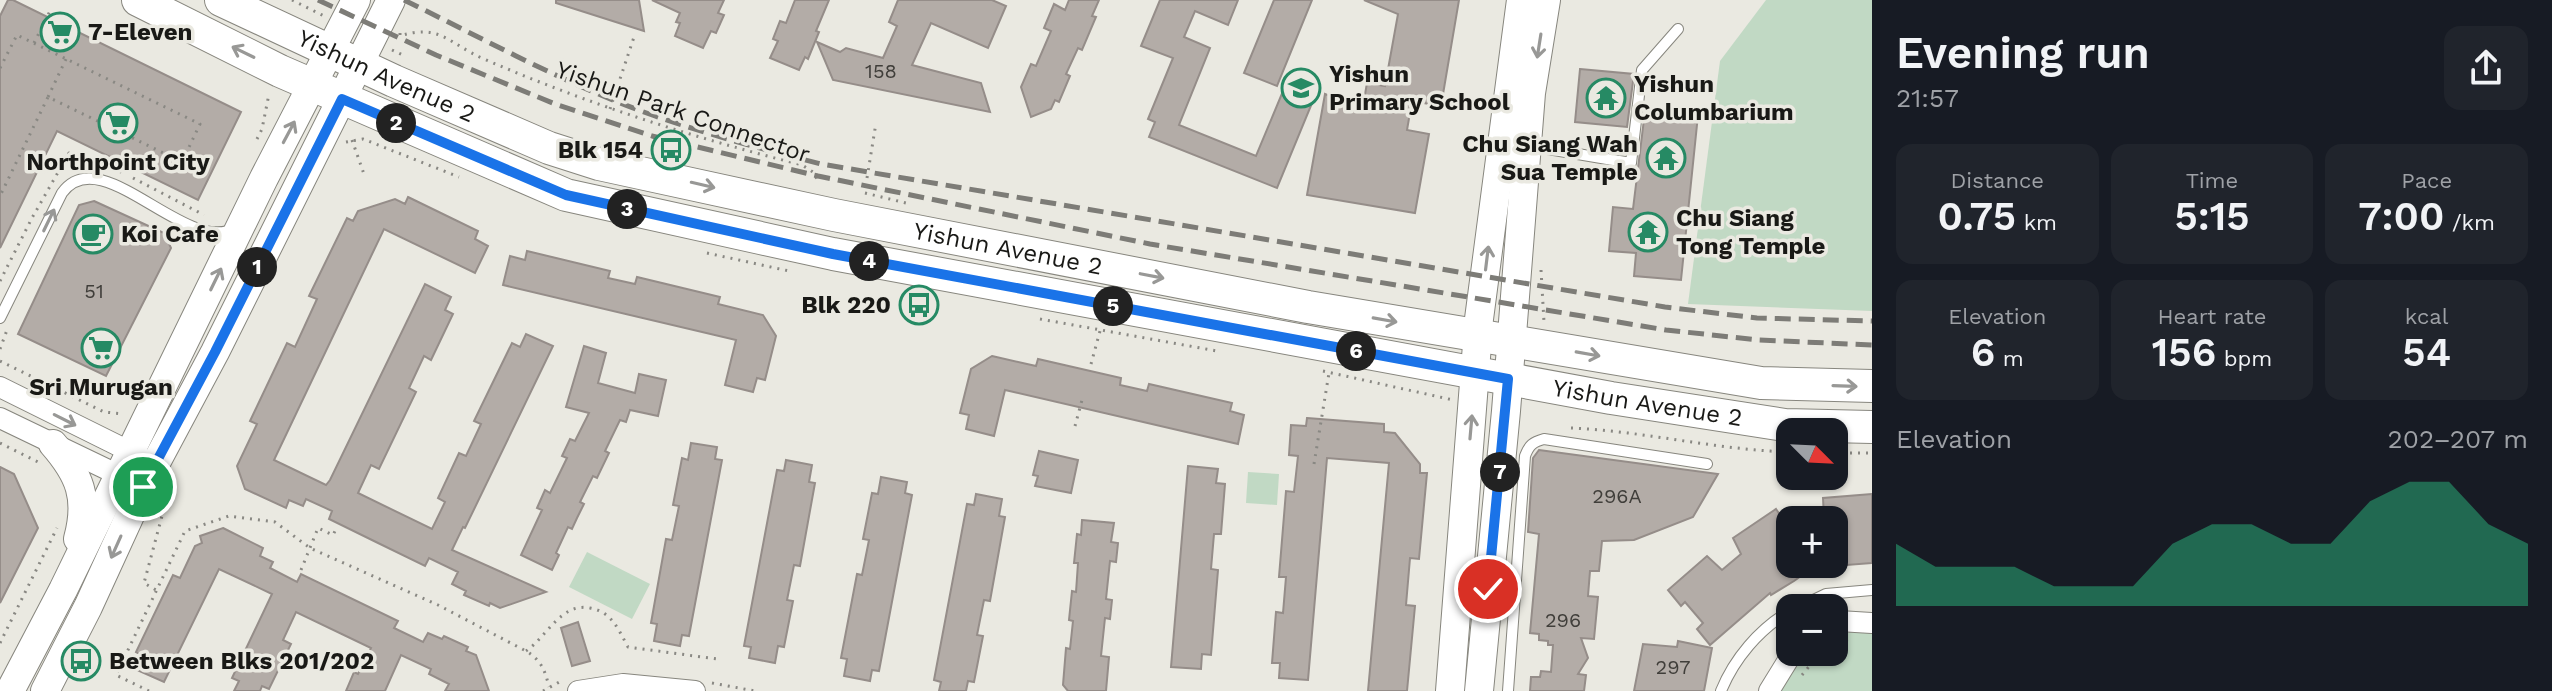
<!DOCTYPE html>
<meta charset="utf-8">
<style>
:root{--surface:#171b24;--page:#20242c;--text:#f1f3f6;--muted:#9ea1a6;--accent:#268a64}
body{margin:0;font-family:"Work Sans",sans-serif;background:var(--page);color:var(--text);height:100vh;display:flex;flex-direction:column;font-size:30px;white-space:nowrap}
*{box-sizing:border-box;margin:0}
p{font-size:26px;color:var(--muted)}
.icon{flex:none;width:44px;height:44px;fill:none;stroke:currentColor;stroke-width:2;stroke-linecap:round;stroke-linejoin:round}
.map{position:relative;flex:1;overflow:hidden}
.details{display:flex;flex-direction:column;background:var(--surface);width:680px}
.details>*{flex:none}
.needle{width:52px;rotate:114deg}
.fabs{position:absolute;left:1776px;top:418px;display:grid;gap:16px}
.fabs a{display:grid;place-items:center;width:72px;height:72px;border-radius:16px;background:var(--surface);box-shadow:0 2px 6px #0004;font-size:40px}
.pin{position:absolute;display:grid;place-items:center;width:68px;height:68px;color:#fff;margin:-34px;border:4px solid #fff;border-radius:50%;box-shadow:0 2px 8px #0007}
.km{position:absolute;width:40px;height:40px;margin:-20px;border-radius:50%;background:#222;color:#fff;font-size:22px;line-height:40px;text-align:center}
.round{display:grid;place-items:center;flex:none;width:84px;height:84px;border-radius:16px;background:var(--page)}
.headline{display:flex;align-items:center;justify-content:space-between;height:136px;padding:0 24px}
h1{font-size:44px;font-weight:600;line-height:60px}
.metrics{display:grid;grid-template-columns:repeat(3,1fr);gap:12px;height:136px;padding:8px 24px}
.metrics div{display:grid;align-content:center;border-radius:16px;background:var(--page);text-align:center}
.metrics b{font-size:40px;font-weight:600}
.metrics small{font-size:22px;font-weight:400}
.metrics p{font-size:22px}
.chart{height:224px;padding:16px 24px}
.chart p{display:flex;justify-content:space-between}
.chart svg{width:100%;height:144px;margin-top:8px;fill:var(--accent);opacity:.7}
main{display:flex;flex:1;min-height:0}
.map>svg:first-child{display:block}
.green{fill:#c1d9c4}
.building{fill:#b3aca7;stroke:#958d89;stroke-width:2}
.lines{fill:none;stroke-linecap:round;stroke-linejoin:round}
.lane-casing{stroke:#87867e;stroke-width:12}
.street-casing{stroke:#87867e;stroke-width:22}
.secondary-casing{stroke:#87867e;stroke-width:30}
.primary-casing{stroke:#87867e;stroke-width:34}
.path{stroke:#898883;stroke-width:3;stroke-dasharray:2 6;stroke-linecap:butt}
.lane{stroke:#fff;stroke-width:10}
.street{stroke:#fff;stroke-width:20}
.secondary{stroke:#fff;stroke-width:28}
.primary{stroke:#fff;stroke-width:32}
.rail{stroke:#7d7c77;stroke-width:5;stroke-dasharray:16 8;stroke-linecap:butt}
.oneway{stroke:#989896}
.route-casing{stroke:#fff;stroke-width:16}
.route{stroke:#1a73e8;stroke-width:10}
.labels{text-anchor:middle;stroke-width:7;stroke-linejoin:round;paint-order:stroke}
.number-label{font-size:20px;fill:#403e3a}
.poi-label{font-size:24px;font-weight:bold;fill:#191916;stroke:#eae9e1;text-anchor:start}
.street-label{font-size:24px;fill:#191916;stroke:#eae9e1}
</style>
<main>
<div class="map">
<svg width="1872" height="691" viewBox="0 0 1872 691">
<rect width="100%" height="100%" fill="#eae9e1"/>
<!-- green -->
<g class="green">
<polygon points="1766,0 1872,0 1872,311 1688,304 1720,61"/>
<polygon points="1248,472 1279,474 1277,505 1246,503"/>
<polygon points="587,552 650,584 632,619 569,587"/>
<path d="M 1857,628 L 1872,629 L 1872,691 L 1781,691 C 1792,662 1802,652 1834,652 L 1834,641 Z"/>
</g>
<!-- building -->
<g class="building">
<polygon points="8,0 13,0 241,112 198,200 57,131 0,248 0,16"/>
<polygon points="556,0 639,0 644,31 556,3"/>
<polygon points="652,0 724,0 718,13 724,15 716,33 711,31 703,48 675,36 680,23 676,22 680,13"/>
<polygon points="795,0 829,0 816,31 819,32 808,59 805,57 799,70 770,58 778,41 773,39 780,21 786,23"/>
<polygon points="898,0 992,0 1006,6 988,48 931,23 912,65 981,83 990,112 833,80 817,42 840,52 846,48 883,58 897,26 889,22"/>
<polygon points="1069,0 1099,0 1092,16 1096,17 1082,50 1078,48 1066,74 1070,76 1059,102 1055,100 1051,109 1031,117 1021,87 1031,64 1036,66 1051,31 1044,28 1054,4 1065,10"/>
<polygon points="1160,0 1238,0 1228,25 1195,11 1184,37 1210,48 1179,125 1256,156 1288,79 1317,91 1277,188 1149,137 1155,122 1148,119 1173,58 1141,46"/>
<polygon points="1274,0 1312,0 1277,86 1244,73"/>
<polygon points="1364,0 1459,0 1441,106 1412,101 1407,130 1429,134 1415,213 1307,195 1325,94 1346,103 1363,106 1367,83 1385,86 1398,14"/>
<polygon points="1580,69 1634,74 1627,127 1575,122"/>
<polygon points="1645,111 1698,115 1681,280 1634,276 1636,253 1609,251 1613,207 1633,209"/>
<polygon points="408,197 478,231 475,239 488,246 475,273 384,229 274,460 326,485 330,480 425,284 451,297 445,310 453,314 431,360 424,356 409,388 416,392 379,469 371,465 358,493 432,529 445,502 438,498 459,453 466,456 481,424 474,421 512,343 520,347 526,334 553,346 465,528 463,527 452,550 546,592 500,608 490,603 489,606 464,595 466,591 452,584 458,572 429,558 425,566 376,542 329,519 332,511 306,499 303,506 289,500 286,508 245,489 237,466 257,424 250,421 287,343 295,347 317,299 309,296 347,218 353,221 358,211 395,199 405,204"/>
<polygon points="94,201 164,233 171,248 106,376 18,334 79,205"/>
<polygon points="527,251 610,271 608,278 635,284 637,277 720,297 718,304 763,315 776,336 765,380 757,378 753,392 725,385 736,340 503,285 510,256 525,260"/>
<polygon points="584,346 606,353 598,383 635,393 639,374 666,380 658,416 630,410 626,422 620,420 605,451 609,453 597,478 593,476 580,502 584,504 577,518 572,529 568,527 556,553 559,555 552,570 521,555 542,510 537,508 545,490 550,493 567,458 562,456 570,439 575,441 589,413 566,407"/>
<polygon points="992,356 1036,366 1038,359 1121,378 1120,385 1147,391 1149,384 1232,403 1230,411 1244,415 1238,444 1005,390 994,436 966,429 969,415 960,413 971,369"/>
<polygon points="1307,418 1384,424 1384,432 1395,433 1420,464 1420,473 1427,473 1419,559 1410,558 1406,605 1415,606 1407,691 1368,691 1389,463 1327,458 1308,680 1279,678 1280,663 1272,663 1276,612 1283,613 1286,577 1279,577 1286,491 1294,492 1298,456 1289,455 1291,425 1306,426"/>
<polygon points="691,443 717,447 715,459 722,460 689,636 682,635 680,646 654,641 657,624 651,623 666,539 672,540 679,506 673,505 682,458 688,460"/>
<polygon points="1539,450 1718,474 1693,517 1634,540 1602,541 1599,571 1590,571 1588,596 1598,597 1594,639 1581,638 1588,658 1578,674 1586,675 1584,691 1530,691 1531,677 1540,677 1541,671 1551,672 1553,645 1548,645 1548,641 1539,640 1539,634 1530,633 1539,534 1528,532 1533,458"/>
<polygon points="1039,451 1078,460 1071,493 1035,486 1038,476 1033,475"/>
<polygon points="786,460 812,465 809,482 815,483 800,566 794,565 787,600 793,601 784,647 778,646 775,663 749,658 751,647 744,646 777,470 784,471"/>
<polygon points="1188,466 1218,469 1216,483 1225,484 1221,534 1214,534 1211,569 1218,570 1211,655 1202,654 1201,669 1171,667"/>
<polygon points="0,467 14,474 38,528 0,603"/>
<polygon points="881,477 907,482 905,493 912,495 879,671 872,670 870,681 844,676 847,659 841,658 857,574 862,575 869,540 863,539 872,493 878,494"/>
<polygon points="976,494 1002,499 999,516 1005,517 990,601 984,600 977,635 983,636 974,682 968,681 966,691 939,691 941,682 934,680 967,504 974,505"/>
<polygon points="1872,494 1872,563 1834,566 1834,517 1824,518 1823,498"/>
<polygon points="1776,509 1788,526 1783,529 1790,540 1790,564 1818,564 1794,581 1771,595 1770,593 1710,645 1697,629 1703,623 1685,602 1681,606 1668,590 1707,556 1722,570 1741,554 1733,538"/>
<polygon points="1082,520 1114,523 1111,542 1118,543 1116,562 1110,561 1106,599 1112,600 1110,619 1105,618 1101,656 1109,657 1106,691 1068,691 1063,685 1066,648 1070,649 1073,621 1069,620 1072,591 1076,592 1078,563 1074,563 1077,534 1081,535"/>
<polygon points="223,528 263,548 260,556 273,562 270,568 297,582 301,574 398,621 394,628 423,642 428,633 442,639 444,636 468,647 466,651 476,655 489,691 445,691 449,684 429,674 431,669 401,655 385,691 346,691 354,672 358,674 371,648 296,612 283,640 291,644 269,689 262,686 260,691 234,691 239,681 232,678 272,594 219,569 164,682 137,670 143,656 136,652 173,575 180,578 195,546 202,543 200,536"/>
<polygon points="578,622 590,661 572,666 561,628"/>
<polygon points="1678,641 1712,648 1704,691 1634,691 1643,644 1677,647"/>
</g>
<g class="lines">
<!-- lane casing -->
<g class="lane-casing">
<g id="lane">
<polyline points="1530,146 1631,163 1642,70 1678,29"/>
<path d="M 0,318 L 62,193 C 101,139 186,256 235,228"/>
<polyline points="1797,608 1826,594 1872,590"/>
<path d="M 1508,691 L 1525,456 C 1529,445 1533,442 1544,439 L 1707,464"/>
<path d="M 1721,691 C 1734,659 1759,629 1790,611"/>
</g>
</g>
<!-- street casing -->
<g class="street-casing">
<g id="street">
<polyline points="0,387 141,457"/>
<polyline points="0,418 129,480"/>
<polyline points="1834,624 1839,621 1872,623"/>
<polyline points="578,691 623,684 695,691"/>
<polyline points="1769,691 1793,652"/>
</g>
</g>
<!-- secondary casing -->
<g class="secondary-casing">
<g id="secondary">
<path d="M 53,444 C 80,475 89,498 78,539"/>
<polyline points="10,691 63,590 264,178 356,0"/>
<polyline points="45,691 88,607 143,487 215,352 391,0"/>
<polyline points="1450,691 1479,319 1521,0"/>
<polyline points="1479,691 1506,411 1531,93 1546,0"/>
</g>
</g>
<!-- primary casing -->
<g class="primary-casing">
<g id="primary">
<path id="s1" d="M 138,0 L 280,71 L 566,195 L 833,254 L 1611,398 L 1785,425 L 1872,427"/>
<path id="s2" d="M 221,0 L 394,81 L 549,148 L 599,164 L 834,215 L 1308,307 L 1761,383 L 1872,386"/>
</g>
</g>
<!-- path -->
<g class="path">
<polyline points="292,0 324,16"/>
<path d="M 400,33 L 400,36 C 440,23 449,44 484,59 C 588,104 691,137 802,165 L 813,172 L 819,183"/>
<polyline points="34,43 51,9"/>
<polyline points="392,50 405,56"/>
<polyline points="0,68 17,35 200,124 182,162 48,97 0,196"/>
<polyline points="48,97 66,59"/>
<polyline points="610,109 634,37"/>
<polyline points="257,139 262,129 269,94"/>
<polyline points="352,140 365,177"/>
<polyline points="346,142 363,139 459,177"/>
<polyline points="133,178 204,215"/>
<polyline points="867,178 876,123"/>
<polyline points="865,193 906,203"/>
<polyline points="707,253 789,271"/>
<polyline points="1541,270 1544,322"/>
<polyline points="0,281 32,218 69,153 84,154 123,173"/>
<polyline points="1040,319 1217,351"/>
<polyline points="0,349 7,330"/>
<polyline points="0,361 104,412 124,414"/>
<polyline points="1091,364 1100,331"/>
<polyline points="1323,371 1453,400"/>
<polyline points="1075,426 1082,400"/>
<path d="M 1571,428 C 1644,431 1717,450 1790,452"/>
<polyline points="0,443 38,462"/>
<polyline points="1834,453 1872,453"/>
<polyline points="1314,464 1329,373"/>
<polyline points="156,512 162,516 144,583 156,590"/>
<polyline points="301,570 318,528 333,535 337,527"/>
<polyline points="0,643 57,528"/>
<polyline points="1834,648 1848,640"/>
<path d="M 526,651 C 547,637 561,602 590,608 C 612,612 618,629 628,647 L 717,659"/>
<polyline points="1802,675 1817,657 1827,652"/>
<polyline points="712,683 755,691"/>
<path d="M 149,691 L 116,675 L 185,531 L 229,516 L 275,522 L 310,548 L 438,605 L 526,651 C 541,660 545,670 549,687"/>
<polyline points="543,691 563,680"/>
</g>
<!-- lane -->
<use href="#lane" class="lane"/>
<!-- street -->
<use href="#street" class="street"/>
<!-- secondary -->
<use href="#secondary" class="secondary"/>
<!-- primary -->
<use href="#primary" class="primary"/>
<!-- rail -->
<g class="rail">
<polyline points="318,0 436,55 555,104 652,136 818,176 1150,244 1666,330 1759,340 1872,345"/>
<path d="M 404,0 C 486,40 569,86 655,116 C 710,135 765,150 821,164 L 1665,307 L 1757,318 L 1872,321"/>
</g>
</g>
<!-- one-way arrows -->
<defs><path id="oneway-shaft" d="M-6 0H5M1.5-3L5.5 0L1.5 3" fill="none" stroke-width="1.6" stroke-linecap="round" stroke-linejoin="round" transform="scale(2)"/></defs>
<g class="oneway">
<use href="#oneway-shaft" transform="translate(1539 46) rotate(99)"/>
<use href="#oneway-shaft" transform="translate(243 52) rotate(-154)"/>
<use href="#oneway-shaft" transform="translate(289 132) rotate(-62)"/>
<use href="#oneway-shaft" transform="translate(703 185) rotate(13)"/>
<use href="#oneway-shaft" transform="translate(49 220) rotate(-64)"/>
<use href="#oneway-shaft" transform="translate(1487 258) rotate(-83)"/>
<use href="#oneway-shaft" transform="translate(1152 276) rotate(11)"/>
<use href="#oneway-shaft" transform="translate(216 279) rotate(-64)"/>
<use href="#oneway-shaft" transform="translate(1385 320) rotate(10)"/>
<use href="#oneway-shaft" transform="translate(1588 354) rotate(10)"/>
<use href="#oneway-shaft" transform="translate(1845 386) rotate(2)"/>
<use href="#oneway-shaft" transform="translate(65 420) rotate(27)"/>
<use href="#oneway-shaft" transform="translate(1471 427) rotate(-85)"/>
<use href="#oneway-shaft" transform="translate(116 547) rotate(114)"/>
</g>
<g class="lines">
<!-- route casing -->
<g class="route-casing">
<polyline id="route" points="143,487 215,352 342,99 566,195 833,254 1508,379 1488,589"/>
</g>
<!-- route -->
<use href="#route" class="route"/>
</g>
<!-- icons -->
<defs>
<g id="supermarket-ring" transform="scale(2)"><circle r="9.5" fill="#eae9e1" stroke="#268a64" stroke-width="1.5"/><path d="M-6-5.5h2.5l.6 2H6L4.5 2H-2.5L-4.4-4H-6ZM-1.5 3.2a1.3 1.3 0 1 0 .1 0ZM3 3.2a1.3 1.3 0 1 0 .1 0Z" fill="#268a64"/></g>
<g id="school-ring" transform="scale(2)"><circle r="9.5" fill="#eae9e1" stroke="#268a64" stroke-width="1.5"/><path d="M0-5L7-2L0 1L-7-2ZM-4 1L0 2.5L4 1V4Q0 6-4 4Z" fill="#268a64"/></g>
<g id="temple-ring" transform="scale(2)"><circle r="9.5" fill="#eae9e1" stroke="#268a64" stroke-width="1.5"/><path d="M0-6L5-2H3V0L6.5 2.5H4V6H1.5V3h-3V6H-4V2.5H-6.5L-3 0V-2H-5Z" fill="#268a64"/></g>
<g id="bus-ring" transform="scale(2)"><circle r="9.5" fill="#eae9e1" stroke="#268a64" stroke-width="1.5"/><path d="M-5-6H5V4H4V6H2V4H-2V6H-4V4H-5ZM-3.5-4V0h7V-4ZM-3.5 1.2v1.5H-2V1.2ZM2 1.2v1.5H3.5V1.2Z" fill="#268a64"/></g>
<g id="cafe-ring" transform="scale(2)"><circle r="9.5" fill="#eae9e1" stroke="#268a64" stroke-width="1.5"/><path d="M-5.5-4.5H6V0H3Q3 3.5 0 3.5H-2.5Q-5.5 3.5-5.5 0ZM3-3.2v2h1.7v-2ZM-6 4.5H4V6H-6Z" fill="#268a64"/></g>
</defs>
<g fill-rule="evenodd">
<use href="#supermarket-ring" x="60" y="32"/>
<use href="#school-ring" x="1301" y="88"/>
<use href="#temple-ring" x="1606" y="98"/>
<use href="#supermarket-ring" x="118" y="123"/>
<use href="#bus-ring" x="671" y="150"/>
<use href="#temple-ring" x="1666" y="158"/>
<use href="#temple-ring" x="1648" y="232"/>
<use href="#cafe-ring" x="93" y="234"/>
<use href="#bus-ring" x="919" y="305"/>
<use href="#supermarket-ring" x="101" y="348"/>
<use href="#bus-ring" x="81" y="661"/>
</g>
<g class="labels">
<!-- number labels -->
<g class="number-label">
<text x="881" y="78">158</text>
<text x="94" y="298">51</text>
<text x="1617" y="503">296A</text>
<text x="1563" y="627">296</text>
<text x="1673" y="674">297</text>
</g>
<!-- poi labels -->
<g class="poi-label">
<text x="88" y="40">7-Eleven</text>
<text x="1329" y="82">Yishun<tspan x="1329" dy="28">Primary School</tspan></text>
<text x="1634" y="92">Yishun<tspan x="1634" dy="28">Columbarium</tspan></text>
<text x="1638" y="152" text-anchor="end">Chu Siang Wah<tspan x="1638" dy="28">Sua Temple</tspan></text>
<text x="643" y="158" text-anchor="end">Blk 154</text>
<text x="118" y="170" text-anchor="middle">Northpoint City</text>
<text x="1676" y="226">Chu Siang<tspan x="1676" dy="28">Tong Temple</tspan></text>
<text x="121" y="242">Koi Cafe</text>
<text x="891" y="313" text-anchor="end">Blk 220</text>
<text x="101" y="395" text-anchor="middle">Sri Murugan</text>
<text x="109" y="669">Between Blks 201/202</text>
</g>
<!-- street labels -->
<g class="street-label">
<text dy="8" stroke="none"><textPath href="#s2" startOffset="182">Yishun Avenue 2</textPath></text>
<text transform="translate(683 112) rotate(19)" y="8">Yishun Park Connector</text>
<text dy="8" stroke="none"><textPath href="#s2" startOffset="830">Yishun Avenue 2</textPath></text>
<text dy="8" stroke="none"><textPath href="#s1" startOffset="1572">Yishun Avenue 2</textPath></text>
</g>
</g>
</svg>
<div class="fabs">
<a><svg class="needle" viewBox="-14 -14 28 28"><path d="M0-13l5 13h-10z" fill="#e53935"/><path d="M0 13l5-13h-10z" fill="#9ea1a6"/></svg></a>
<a>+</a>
<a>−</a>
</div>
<div class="pin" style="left:143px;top:487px;background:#1e9e55"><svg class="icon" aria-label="arrive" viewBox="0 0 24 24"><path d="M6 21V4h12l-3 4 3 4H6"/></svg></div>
<div class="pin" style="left:1488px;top:589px;background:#d93025"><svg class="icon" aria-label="check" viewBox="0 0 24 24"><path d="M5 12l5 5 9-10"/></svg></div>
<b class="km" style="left:257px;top:267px">1</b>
<b class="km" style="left:396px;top:123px">2</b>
<b class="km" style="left:627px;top:209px">3</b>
<b class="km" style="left:869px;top:261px">4</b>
<b class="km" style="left:1113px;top:306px">5</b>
<b class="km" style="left:1356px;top:351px">6</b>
<b class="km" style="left:1500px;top:472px">7</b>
</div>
<section class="details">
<div class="headline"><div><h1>Evening run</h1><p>21:57</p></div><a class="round"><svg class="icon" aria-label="share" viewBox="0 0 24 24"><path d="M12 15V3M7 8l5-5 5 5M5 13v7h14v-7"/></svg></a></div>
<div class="metrics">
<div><p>Distance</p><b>0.75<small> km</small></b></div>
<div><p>Time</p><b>5:15</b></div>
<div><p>Pace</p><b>7:00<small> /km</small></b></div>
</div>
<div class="metrics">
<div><p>Elevation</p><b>6<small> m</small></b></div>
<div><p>Heart rate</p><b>156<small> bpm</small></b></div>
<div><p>kcal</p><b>54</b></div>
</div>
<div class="chart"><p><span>Elevation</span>202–207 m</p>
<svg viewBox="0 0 160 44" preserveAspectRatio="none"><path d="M0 44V25L10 32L20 32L30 32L40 38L50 38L60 38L70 25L80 19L90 19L100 25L110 25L120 12L130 6L140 6L150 19L160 25V44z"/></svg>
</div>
</section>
</main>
